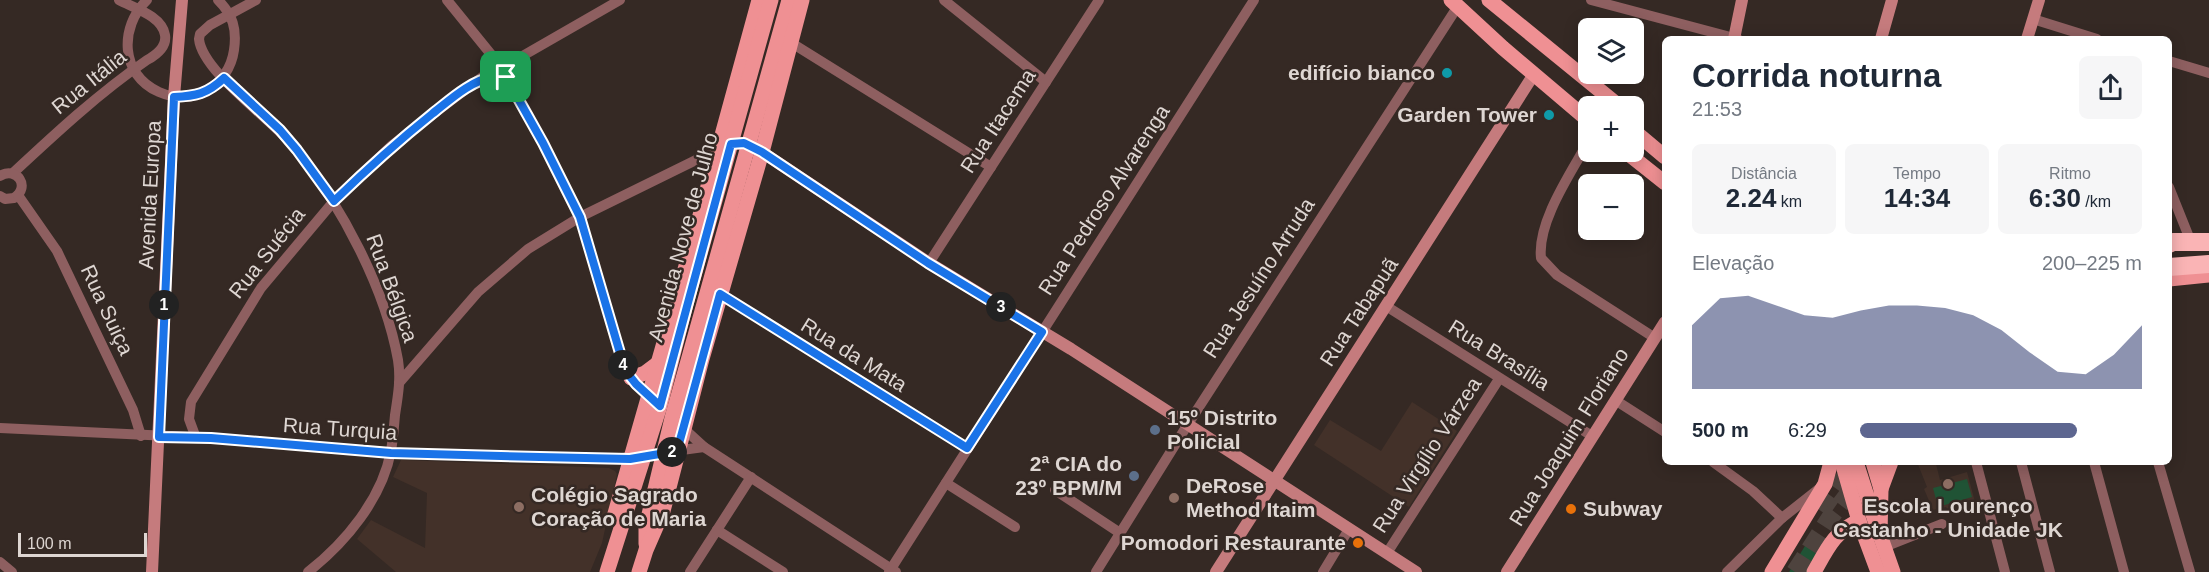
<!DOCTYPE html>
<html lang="pt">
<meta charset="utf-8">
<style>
:root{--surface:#fff;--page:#f6f6f7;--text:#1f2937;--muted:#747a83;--accent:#5d6690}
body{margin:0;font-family:Arial,sans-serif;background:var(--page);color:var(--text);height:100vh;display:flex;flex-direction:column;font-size:22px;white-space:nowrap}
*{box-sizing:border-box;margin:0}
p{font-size:20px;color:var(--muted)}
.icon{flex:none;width:33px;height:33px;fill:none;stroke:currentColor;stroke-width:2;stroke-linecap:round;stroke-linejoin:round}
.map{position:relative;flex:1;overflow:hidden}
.details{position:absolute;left:1662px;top:36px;width:510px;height:429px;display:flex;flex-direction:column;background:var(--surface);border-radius:9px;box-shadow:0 3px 15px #0003}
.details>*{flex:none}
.fabs{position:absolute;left:1578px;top:18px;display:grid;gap:12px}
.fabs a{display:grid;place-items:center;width:66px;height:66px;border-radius:9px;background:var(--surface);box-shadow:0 3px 15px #0003;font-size:30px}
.scale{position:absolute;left:18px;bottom:15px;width:129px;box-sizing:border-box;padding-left:6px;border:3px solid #ded6d2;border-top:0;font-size:16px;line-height:21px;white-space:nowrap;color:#ded6d2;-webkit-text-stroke:4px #352924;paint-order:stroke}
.pin{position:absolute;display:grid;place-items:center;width:51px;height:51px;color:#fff;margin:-26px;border-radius:12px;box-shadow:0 3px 9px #0006}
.km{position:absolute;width:30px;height:30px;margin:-15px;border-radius:50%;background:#222;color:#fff;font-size:16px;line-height:30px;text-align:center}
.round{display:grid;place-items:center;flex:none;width:63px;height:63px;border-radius:9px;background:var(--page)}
.head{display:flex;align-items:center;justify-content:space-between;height:102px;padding:0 30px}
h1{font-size:33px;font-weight:800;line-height:45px}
.stats{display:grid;grid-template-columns:repeat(3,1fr);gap:9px;height:102px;padding:6px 30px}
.stats div{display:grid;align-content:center;border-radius:9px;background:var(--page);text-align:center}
.stats b{font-size:26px;font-weight:800}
.stats small{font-size:16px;font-weight:400}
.stats p{font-size:16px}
.chart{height:168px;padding:12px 30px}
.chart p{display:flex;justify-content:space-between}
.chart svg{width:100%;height:108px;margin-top:6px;fill:var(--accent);opacity:.7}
ul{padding:0 30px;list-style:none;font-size:20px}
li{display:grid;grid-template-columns:96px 72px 1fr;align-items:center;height:45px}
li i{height:15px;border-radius:8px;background:var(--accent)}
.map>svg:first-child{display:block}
.built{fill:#433129}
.green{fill:#205335}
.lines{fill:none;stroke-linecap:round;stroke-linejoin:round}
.highway-tunnel{stroke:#4e433e;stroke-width:18;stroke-dasharray:18 9;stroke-linecap:butt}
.street{stroke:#8e5f60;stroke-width:10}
.secondary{stroke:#c57b7d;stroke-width:12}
.primary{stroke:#ef9093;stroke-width:15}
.highway{stroke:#fab4b5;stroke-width:18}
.route-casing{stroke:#fff;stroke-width:12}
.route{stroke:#1a73e8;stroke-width:8}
.culture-dot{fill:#0f9aa8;stroke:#352924;stroke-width:2}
.service-dot{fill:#5c6f8a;stroke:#352924;stroke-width:2}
.education-dot{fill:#8d6e63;stroke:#352924;stroke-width:2}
.food-dot{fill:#e8710a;stroke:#352924;stroke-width:2}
.labels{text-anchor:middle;stroke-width:5;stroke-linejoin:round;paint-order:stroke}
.poi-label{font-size:21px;font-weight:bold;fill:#ded6d2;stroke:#352924;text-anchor:end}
.street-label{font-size:21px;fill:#ded6d2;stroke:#352924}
</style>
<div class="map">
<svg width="2209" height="572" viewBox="0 0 2209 572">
<rect width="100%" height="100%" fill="#352924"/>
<!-- built -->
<g class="built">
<polygon points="1412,402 1457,431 1409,507 1314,445 1330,420 1381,451"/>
<polygon points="401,460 609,468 615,471 617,474 602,543 590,572 396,572 357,539 371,520 425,548 427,493 393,477"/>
<polygon points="1917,462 1945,462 1936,464 1940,480 1967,472 1975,502 1948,510 1946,507 1933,510 1924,489 1927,487"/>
</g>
<!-- green -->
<g class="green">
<polygon points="1967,479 1972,497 1938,507 1933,488"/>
<polygon points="1812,540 1818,541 1821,546 1810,572 1789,572 1808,541"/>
</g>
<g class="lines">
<!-- highway-tunnel -->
<g class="highway-tunnel">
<polyline points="1821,511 1855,463"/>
<polyline points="1795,572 1830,518 1859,480"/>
</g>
<!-- street -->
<g class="street">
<path d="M 147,0 C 119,27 120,75 159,92 C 193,107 229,86 234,50 C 237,29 233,15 218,0"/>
<path d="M 256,0 L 210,25 L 200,34 L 199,39 C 202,72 274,121 296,149 C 342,207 385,288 398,360 C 401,379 398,396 395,415 C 394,427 393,439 391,451 C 382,499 345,543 308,572"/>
<polyline points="447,0 494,58"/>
<polyline points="944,0 1046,82"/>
<polyline points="1591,0 1738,39"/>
<polyline points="2033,19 2097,39"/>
<polyline points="790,42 991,167"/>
<polyline points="2169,61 2209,73"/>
<polyline points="512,65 519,58 620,0"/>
<polyline points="506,77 543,143 580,217 625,370 636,384 652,399"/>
<polyline points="483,79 495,76 500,78 510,74 512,65 507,58 498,56 491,62 490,71 495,76"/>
<path d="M 1588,142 C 1571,173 1537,222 1541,258 L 1557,275 L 1655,338"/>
<path d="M 13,173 C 56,133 99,93 147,60 C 156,55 167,47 165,35 C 162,16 134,8 119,0"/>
<path d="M 0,176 C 17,166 31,187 14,198 L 5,199 L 0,196"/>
<polyline points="2169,187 2191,242"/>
<polyline points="18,195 57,251 133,410 141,436"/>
<polyline points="929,263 1099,0"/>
<polyline points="720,294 967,448"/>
<polyline points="1386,306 1592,436"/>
<polyline points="399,383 478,292 528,249 580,217 696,160 720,142"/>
<polyline points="1615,400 1665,432"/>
<polyline points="681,426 704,447 896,572"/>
<polyline points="0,428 211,438 391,453 615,459 704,447"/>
<polyline points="196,438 189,419 191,402 261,288 334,201 391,146 490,71"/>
<polyline points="1713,462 1753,491 1782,518"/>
<polyline points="1976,462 2005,572"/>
<polyline points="2021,462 2050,572"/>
<polyline points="2094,462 2124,572"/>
<polyline points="2158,462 2190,572"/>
<polyline points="946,483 1015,527"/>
<polyline points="1055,490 1120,533"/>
<polyline points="717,530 783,572"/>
<polyline points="1884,547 1942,524"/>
<polyline points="1387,553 1499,379"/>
<polyline points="0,562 12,572"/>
<polyline points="690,572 751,477"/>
<polyline points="889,572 1254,0"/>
<polyline points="1096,572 1188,424 1458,6"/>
<polyline points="1323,572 1349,529"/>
<polyline points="1727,572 1782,518 1820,488"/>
</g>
<!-- secondary -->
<g class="secondary">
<polyline points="1734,39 1742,0"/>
<polyline points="1881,39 1892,0"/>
<polyline points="2027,39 2039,0"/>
<polyline points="731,144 744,143 762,152 929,263 1071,349 1416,572"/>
<polyline points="152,572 174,97 182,0"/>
<polyline points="1216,572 1534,74"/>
<polyline points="1507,572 1665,322"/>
</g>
<!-- primary -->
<g class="primary">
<polyline points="1451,0 1503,48 1588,120"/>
<polyline points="1489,0 1619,106"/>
<polyline points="1634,131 1665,157"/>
<polyline points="1626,152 1665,183"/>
<polyline points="2169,279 2209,275"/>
<polyline points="631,378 645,373 657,364"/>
<polyline points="1842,462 1859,521 1878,572"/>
<polyline points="1856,462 1876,524"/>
<polyline points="1873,462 1881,489 1880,535 1893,572"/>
<polyline points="1881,489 1891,462"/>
<polyline points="614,517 690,252 759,0"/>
<polyline points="646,544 646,527 672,418 789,0"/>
<polyline points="607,572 660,406 686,304 771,0"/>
<polyline points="639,572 646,550 663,511 702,359 762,152 802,0"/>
<polyline points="1772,572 1825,484 1831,462"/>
<path d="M 1814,572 C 1826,551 1835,530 1859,521"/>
</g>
<!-- highway -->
<g class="highway">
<polyline points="2169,244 2173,242 2209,242"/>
<polyline points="2169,267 2209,264"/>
</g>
</g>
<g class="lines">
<!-- route casing -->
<g class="route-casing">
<path id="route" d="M 495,76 L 506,77 L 543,143 L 580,217 L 625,370 L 636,384 L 660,406 L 731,144 L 744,143 L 762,152 L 928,263 L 1042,332 L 967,448 L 720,294 L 677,451 L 630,459 L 540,457 L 391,453 L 211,438 L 159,437 L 174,97 C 196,96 207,94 224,78 L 280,130 L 297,150 L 334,201 C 365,171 397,142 432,114 C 451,99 470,81 495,76 Z"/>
</g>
<!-- route -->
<use href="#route" class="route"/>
</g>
<!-- markers -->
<g class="culture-dot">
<circle cx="1447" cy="73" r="6"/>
<circle cx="1549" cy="115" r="6"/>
</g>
<g class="service-dot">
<circle cx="1155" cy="430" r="6"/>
<circle cx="1134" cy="476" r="6"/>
</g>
<g class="education-dot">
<circle cx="1948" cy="484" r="6"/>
<circle cx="1174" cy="498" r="6"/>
<circle cx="519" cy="507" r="6"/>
</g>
<g class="food-dot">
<circle cx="1571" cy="509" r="6"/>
<circle cx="1358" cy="543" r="6"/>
</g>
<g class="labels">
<!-- poi labels -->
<g class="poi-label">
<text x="1435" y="80">edifício bianco</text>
<text x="1537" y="122">Garden Tower</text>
<text x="1167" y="425" text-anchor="start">15º Distrito<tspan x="1167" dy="24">Policial</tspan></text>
<text x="1122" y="471">2ª CIA do<tspan x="1122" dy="24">23º BPM/M</tspan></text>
<text x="1186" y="493" text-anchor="start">DeRose<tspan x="1186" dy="24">Method Itaim</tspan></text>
<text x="531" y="502" text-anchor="start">Colégio Sagrado<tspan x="531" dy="24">Coração de Maria</tspan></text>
<text x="1948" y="513" text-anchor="middle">Escola Lourenço<tspan x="1948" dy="24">Castanho - Unidade JK</tspan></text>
<text x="1583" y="516" text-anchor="start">Subway</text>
<text x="1346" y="550">Pomodori Restaurante</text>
</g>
<!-- street labels -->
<g class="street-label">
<text transform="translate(89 82) rotate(-39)" y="7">Rua Itália</text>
<text transform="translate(998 121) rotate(-57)" y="7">Rua Itacema</text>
<text transform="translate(150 195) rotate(-87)" y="7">Avenida Europa</text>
<text transform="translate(1104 200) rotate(-57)" y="7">Rua Pedroso Alvarenga</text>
<text transform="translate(683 237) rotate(-75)" y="7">Avenida Nove de Julho</text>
<text transform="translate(267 253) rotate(-52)" y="7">Rua Suécia</text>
<text transform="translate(1259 278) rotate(-57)" y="7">Rua Jesuíno Arruda</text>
<text transform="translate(392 288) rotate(70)" y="7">Rua Bélgica</text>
<text transform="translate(107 310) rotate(65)" y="7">Rua Suiça</text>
<text transform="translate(1359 312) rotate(-57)" y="7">Rua Tabapuã</text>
<text transform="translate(854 355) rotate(32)" y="7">Rua da Mata</text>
<text transform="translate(1499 355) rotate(32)" y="7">Rua Brasília</text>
<text transform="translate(340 429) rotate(4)" y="7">Rua Turquia</text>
<text transform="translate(1569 437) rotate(-58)" y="7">Rua Joaquim Floriano</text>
<text transform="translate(1427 455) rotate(-57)" y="7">Rua Virgílio Várzea</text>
</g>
</g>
</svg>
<div class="fabs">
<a><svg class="icon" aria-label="layers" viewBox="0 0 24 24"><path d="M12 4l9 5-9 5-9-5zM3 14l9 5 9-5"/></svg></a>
<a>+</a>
<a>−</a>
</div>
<div class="scale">100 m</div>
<div class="pin" style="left:506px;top:77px;background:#1e9e55"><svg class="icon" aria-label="arrive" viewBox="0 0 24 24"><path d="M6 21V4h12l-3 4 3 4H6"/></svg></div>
<b class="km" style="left:164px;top:305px">1</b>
<b class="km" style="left:672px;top:452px">2</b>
<b class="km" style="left:1001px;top:307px">3</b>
<b class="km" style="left:623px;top:365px">4</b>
<section class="details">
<div class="head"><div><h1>Corrida noturna</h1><p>21:53</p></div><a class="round"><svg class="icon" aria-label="share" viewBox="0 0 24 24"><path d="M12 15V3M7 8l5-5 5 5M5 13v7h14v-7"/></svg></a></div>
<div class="stats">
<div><p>Distância</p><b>2.24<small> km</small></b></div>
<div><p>Tempo</p><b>14:34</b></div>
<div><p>Ritmo</p><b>6:30<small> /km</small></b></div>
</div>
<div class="chart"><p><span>Elevação</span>200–225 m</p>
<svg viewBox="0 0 160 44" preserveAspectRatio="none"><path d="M0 44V18L10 7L20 6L30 10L40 14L50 15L60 12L70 10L80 10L90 11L100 14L110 20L120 29L130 37L140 38L150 30L160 18V44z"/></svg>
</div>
<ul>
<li><b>500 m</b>6:29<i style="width:77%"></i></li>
</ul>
</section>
</div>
